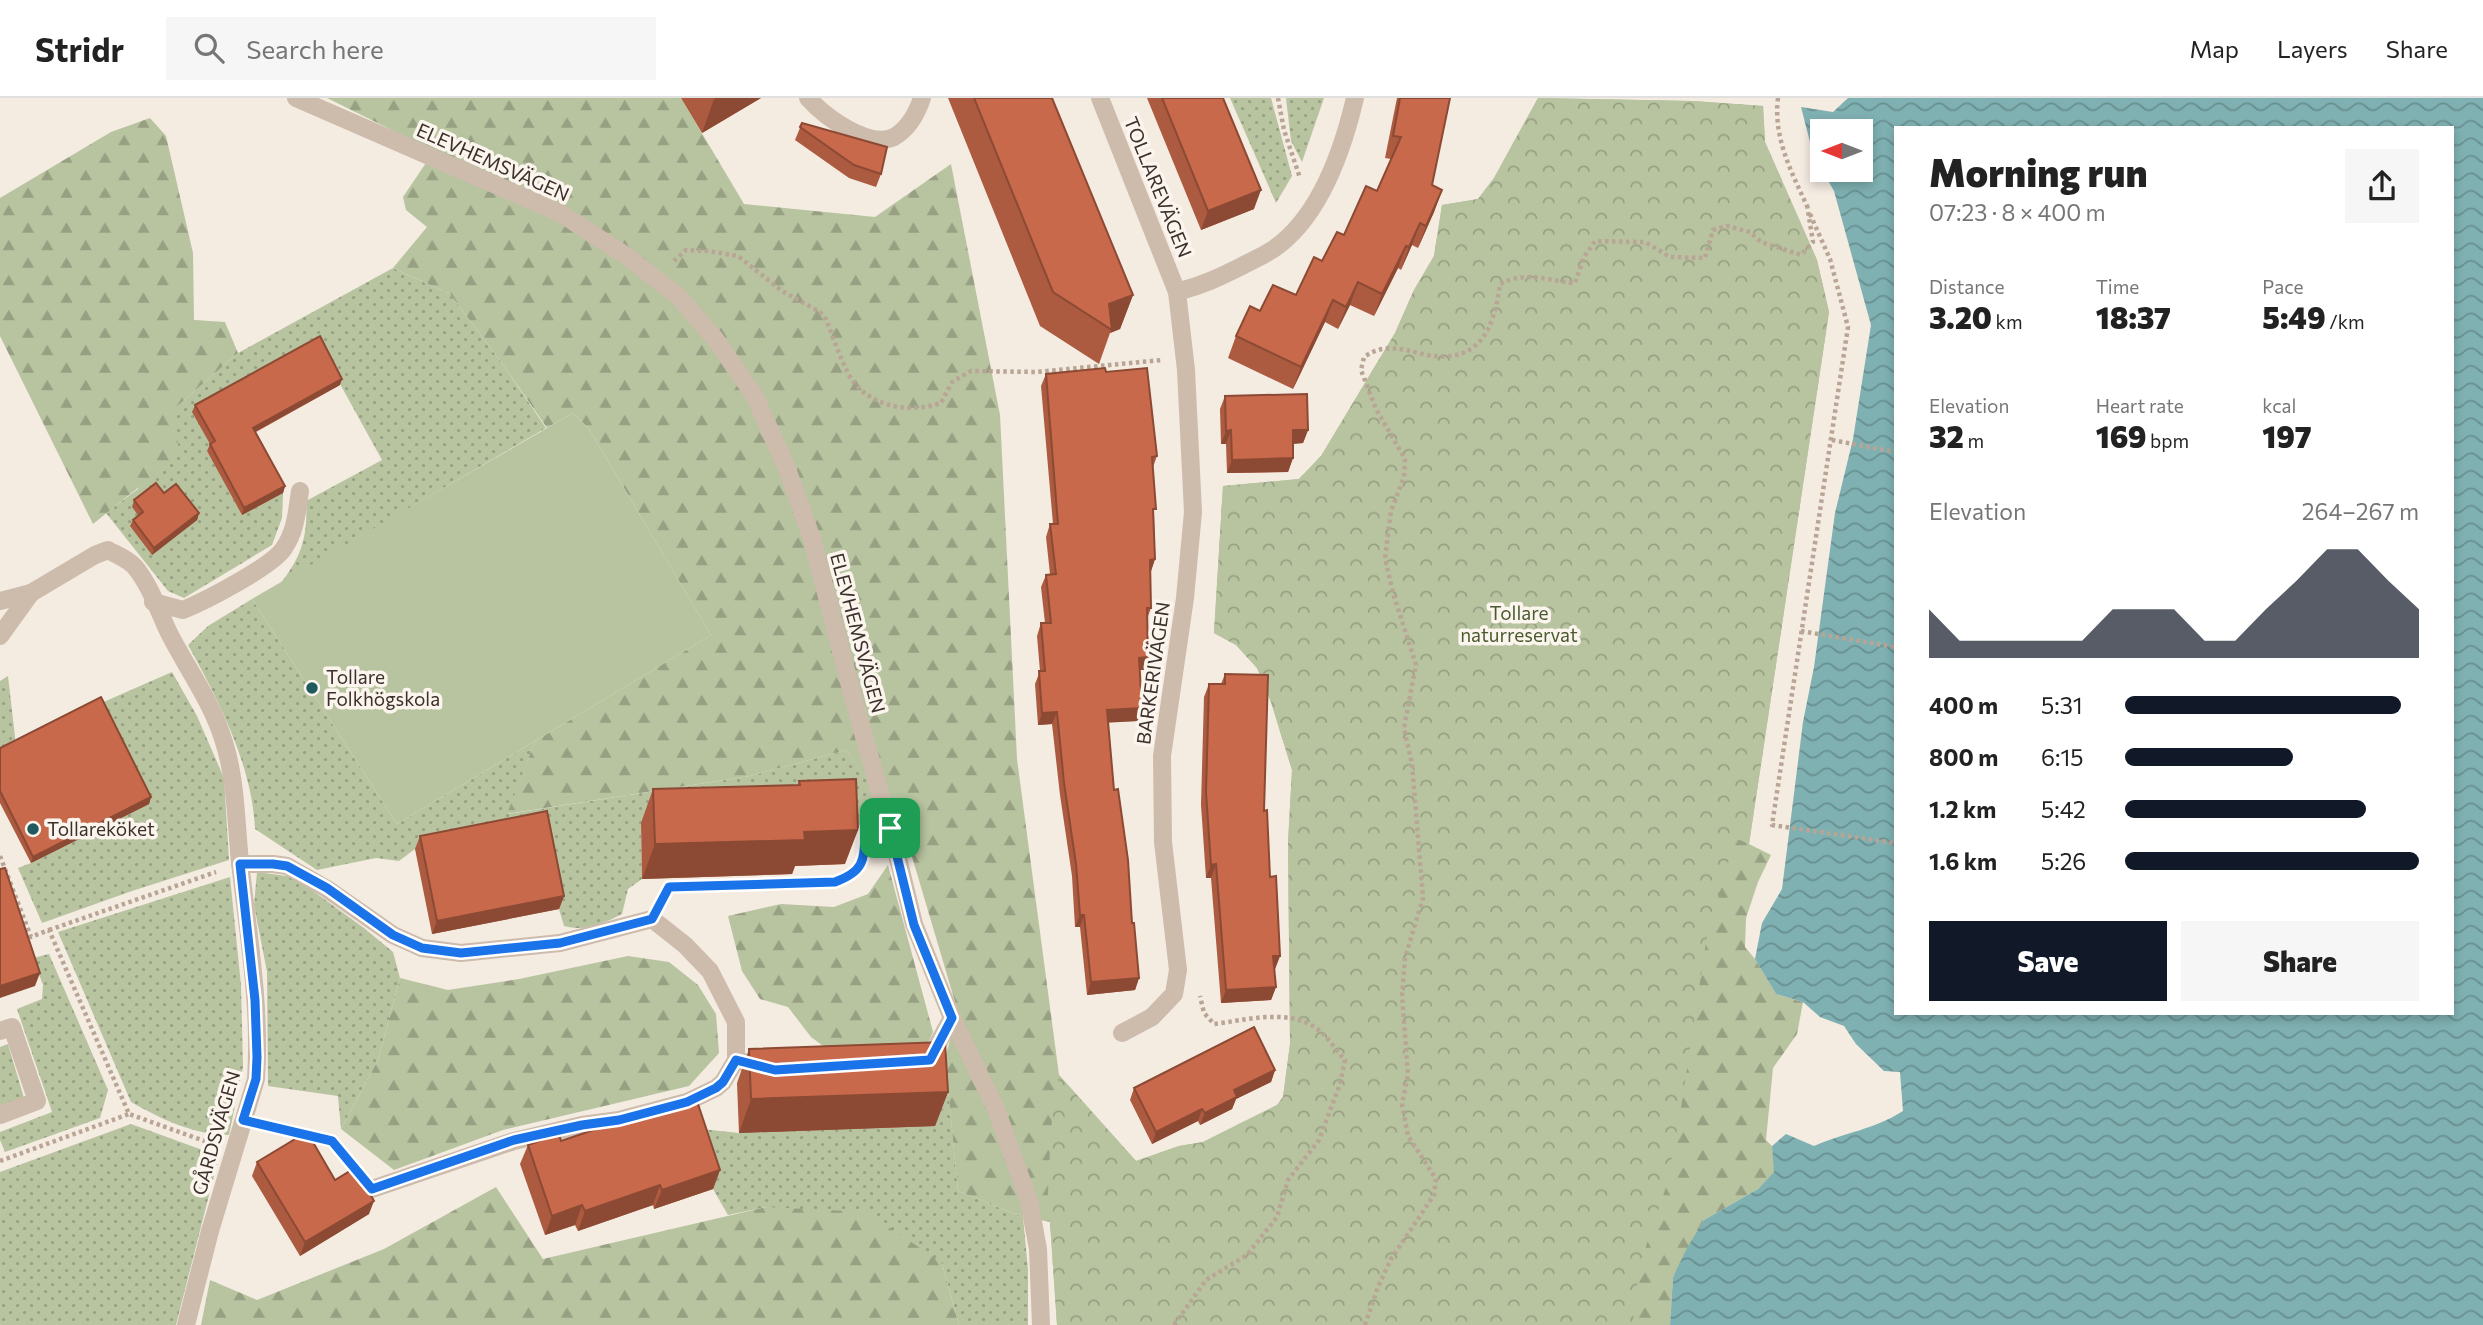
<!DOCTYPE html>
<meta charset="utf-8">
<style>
:root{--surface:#fff;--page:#f6f6f6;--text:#222;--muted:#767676;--line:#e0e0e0;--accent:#111827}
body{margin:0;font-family:Commissioner,sans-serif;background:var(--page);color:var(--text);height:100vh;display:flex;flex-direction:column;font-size:26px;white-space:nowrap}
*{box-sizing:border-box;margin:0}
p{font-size:23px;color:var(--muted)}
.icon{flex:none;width:38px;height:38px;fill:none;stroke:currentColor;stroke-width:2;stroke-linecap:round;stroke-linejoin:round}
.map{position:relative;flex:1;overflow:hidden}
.sheet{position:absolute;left:1894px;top:28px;width:560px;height:889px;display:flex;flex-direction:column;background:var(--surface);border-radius:0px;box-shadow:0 4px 10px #0003}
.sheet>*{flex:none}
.needle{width:46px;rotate:270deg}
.controls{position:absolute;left:1810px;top:21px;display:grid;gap:14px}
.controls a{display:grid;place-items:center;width:63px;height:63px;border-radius:0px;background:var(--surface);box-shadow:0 4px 10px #0003;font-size:35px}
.pin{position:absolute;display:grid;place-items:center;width:60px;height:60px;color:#fff;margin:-30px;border-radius:14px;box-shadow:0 4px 10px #0006}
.round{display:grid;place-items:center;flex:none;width:74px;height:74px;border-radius:0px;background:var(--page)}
.overview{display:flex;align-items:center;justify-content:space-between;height:119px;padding:0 35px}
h1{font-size:38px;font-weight:800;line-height:52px}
.stats{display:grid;grid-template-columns:repeat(3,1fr);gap:10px;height:119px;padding:7px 35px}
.stats div{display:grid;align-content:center}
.stats b{font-size:30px;font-weight:800}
.stats small{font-size:19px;font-weight:400}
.stats p{font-size:19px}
.chart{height:196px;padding:14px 35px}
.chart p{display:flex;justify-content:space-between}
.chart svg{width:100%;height:126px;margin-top:7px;fill:var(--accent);opacity:.7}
.primary-button{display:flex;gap:14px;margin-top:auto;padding:14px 35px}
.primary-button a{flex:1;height:80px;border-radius:0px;background:var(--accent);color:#fff;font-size:28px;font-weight:800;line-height:80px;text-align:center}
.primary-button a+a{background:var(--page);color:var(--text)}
ul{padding:0 35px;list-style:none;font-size:23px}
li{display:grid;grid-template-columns:112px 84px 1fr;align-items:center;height:52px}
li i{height:18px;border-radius:9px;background:var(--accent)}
header{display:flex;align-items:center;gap:42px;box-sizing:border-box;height:98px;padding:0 35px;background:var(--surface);border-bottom:2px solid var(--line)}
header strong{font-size:33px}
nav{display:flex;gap:38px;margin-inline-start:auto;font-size:24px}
.search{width:490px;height:63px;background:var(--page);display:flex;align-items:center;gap:18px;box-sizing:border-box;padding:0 24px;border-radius:0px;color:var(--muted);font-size:26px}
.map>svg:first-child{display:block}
.grass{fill:url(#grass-dots)}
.forest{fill:url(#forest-firs)}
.park{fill:url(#park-crowns)}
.pitch{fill:#b8c4a0}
.water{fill:url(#water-waves);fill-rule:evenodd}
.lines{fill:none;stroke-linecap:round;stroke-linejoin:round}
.path{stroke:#b9a596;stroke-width:4.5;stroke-dasharray:3.5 3.5;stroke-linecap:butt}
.lane{stroke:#cdbbac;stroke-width:18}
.street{stroke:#cdbbac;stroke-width:18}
.wall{fill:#ac5a40}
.shaded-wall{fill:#8c4a34}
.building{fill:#c8694b;stroke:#8c4a34;stroke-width:2}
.route-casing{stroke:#fff;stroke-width:14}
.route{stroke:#1a73e8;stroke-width:9}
.poi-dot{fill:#1f5a5e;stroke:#fbf5ee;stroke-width:2.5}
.labels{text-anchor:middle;stroke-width:7;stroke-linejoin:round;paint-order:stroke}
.street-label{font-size:19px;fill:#3b302b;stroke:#fbf5ee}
.park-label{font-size:19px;fill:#4a5a2e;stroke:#fbf5ee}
.poi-label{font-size:19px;fill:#3b302b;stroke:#fbf5ee;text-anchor:start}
</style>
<header>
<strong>Stridr</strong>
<div class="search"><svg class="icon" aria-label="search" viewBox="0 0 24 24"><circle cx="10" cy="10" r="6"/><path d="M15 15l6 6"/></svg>Search here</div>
<nav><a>Map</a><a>Layers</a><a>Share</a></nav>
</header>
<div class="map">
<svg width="2483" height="1227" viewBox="0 0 2483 1227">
<defs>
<pattern id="grass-dots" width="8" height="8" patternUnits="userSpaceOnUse" patternTransform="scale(1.75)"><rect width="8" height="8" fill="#b8c4a0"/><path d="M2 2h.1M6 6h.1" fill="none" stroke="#97a083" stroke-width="1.8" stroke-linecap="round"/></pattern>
<pattern id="forest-firs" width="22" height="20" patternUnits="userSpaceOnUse" patternTransform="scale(1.75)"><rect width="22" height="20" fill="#b8c4a0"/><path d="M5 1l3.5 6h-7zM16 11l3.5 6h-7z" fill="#97a083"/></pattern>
<pattern id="park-crowns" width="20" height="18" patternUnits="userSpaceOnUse" patternTransform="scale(1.75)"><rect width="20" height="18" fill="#b8c4a0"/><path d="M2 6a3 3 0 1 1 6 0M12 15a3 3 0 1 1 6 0" fill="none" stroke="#97a083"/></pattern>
<pattern id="water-waves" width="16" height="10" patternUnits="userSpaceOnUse" patternTransform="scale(1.75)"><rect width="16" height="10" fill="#7fb0b2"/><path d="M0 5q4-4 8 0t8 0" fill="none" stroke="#699091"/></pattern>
</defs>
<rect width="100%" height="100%" fill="#f4ebe1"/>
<!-- grass -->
<g class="grass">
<polygon points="1230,0 1271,0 1292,78 1276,105"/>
<polygon points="1286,0 1324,0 1302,64 1291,43"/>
<path d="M 393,170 L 450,196 L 504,268 L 546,330 L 280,486 C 302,459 308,437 306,403 L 382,362 L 318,246 L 212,350 L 242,416 L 283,395 L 282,420 L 272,447 L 184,500 L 168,493 L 106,415 L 138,391 L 174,311 L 238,255 Z"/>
<path d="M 252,501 L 397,726 L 535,643 L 508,716 L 750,678 L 846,652 L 873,689 L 876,721 L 844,732 L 641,725 L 642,781 L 628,791 L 622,816 C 602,826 586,834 564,828 L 559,811 L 415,751 L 399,763 L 376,760 L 317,772 L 255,731 C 252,667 219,603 188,547 L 208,528 Z"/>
<polygon points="172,574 197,618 224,680 229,762 132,793 42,825 18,770 31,765 99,606"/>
<polygon points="8,578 16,648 0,655 0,583"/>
<polygon points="257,774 294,779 364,830 393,854 400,880 378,962 341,1031 338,998 268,988 267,874 254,807"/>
<path d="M 230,779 L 241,887 L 243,969 L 229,1037 C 194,1037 161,1021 131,1004 L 58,834 Z"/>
<polygon points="49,856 108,992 100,1020 5,1054 0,1042 0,1034 52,1014 17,911 42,901 43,887 33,860"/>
<polygon points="8,946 24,1000 0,1008 0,949"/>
<polygon points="933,978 947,979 958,1093 1023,1119 1028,1172 1028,1227 959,1227 942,1165 766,1109 728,1117 713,1091 692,1030 739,1035"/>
<polygon points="131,1026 219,1058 176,1227 0,1227 0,1074"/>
</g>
<!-- forest -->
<g class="forest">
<polygon points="327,0 681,0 744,106 875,119 951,66 1000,317 1017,661 1059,977 1136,1063 1179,1048 1203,1044 1277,1007 1283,999 1290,946 1288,745 1292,672 1271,604 1257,570 1236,547 1214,535 1223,388 1299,381 1321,358 1395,235 1414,192 1434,158 1442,107 1478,101 1494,80 1538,0 1693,3 1763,8 1765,44 1817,162 1829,214 1749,746 1771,757 1758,784 1746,820 1745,849 1755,861 1776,896 1803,904 1797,936 1773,970 1766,1042 1772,1048 1775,1074 1758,1091 1704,1122 1673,1179 1670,1227 1057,1227 1050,1124 1023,1119 958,1093 945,960 958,914 905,735 846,652 750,678 507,716 535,643 711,537 589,331 573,315 547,330 504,268 450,196 393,170 427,129 406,112 403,99 434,53"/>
<polygon points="150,20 166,38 193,155 194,222 225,224 238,255 174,311 179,357 93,426 0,238 0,100 111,34"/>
<polygon points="888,767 933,934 925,952 838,959 811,939 788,909 760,901 742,873 728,818 781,806 834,809 868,796"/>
<polygon points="628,858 669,864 698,887 716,916 719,955 689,988 503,1032 394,1072 341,1031 378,962 400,880 448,892 519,881"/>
<polygon points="496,1089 543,1161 766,1109 867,1114 942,1165 959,1227 201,1227 210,1182 257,1202 384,1151"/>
</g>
<!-- park -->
<polygon class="park" points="1538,0 1693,3 1763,8 1765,44 1817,162 1829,214 1749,746 1735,740 1706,844 1681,1010 1667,1086 1639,1169 1633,1227 1057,1227 1048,1095 1051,1030 1059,977 1136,1063 1179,1048 1203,1044 1277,1007 1283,999 1290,946 1288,745 1292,672 1271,604 1257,570 1236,547 1214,535 1223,388 1299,381 1321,358 1395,235 1414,192 1434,158 1442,107 1478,101 1494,80"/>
<!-- pitch -->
<polygon class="pitch" points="573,315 589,331 711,537 397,726 252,501"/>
<!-- water -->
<path class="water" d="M 1848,0 L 2483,0 L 2483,1227 L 1670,1227 L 1673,1179 L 1687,1150 L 1704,1122 L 1758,1091 L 1774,1074 L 1772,1048 L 1786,1036 L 1814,1048 C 1846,1034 1873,1032 1903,1013 L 1900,974 L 1884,973 L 1856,946 L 1844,928 L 1820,919 L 1803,904 L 1776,896 L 1755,861 L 1762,825 L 1782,791 L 1803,624 L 1814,569 L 1835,415 L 1853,341 L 1871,227 L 1834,93 L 1822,72 L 1860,72 L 1860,33 L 1822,33 L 1822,71 L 1810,44 L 1801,9 L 1833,14 ZM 1895,30 L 2452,30 L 2452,915 L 1895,915 Z"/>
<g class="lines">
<!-- path -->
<g class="path">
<polyline points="1278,0 1284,32 1300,80"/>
<path d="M 1778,0 C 1773,39 1791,73 1807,108"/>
<polyline points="1810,116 1830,161 1848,229 1772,727 1895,745"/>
<path d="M 674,163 L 686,152 L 708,153 L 738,158 L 782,193 L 820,214 L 826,221 C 833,239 840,260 849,277 C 868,309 908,316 941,305 L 952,284 L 971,273 L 1036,274 L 1162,262"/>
<polyline points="1832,342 1895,354"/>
<polyline points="1801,533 1895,549"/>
<polyline points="0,758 31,839 49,832 129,1016 210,1045"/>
<path d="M 664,798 L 669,789 L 836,784 C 861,774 864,766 865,740"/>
<polyline points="49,832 216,774"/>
<polyline points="267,1028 332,1043 355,1072"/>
<polyline points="0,1063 129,1016"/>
<path d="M 1174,1227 L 1206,1182 L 1247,1157 L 1277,1119 L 1288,1082 L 1319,1042 L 1340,986 L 1345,962 C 1337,953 1329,941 1320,933 C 1291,909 1247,922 1214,926 L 1204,915 L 1200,898"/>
<path d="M 1365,1227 L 1378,1189 L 1391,1161 L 1434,1097 L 1436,1081 L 1408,1038 L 1402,1006 L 1408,977 L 1402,897 L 1405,860 L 1423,800 L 1412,666 L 1404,630 L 1416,567 L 1393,495 L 1385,460 L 1391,413 L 1404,379 L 1405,361 L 1376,311 L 1361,272 L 1364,259 C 1385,244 1404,252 1427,257 C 1480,266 1494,231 1500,186 C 1528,172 1546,183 1575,185 L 1584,159 L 1595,143 L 1645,144 L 1670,159 L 1705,160 L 1713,132 L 1727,128 L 1750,134 L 1761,144 L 1801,157 L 1813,144 L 1807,107"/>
</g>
<!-- lane -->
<g class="lane">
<polyline points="296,0 560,115 625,157 678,198 716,242 754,297 786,368 812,441 854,603 895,748 914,826 952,920 929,962"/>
<path d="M 31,495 L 95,457 L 108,452 C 117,457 128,461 135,469 C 150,487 159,514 169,535 C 188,572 212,604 224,644 C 236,681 236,725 240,764 C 248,836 261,909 256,981 L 210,1133 L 186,1227"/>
<path d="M 153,504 L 183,512 C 205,503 273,468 284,450 C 296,433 297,412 300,393"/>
<polyline points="240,766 273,766 287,768 327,791 393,837 422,850 461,855 560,845 652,821 685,847 710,873 736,924 736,962 765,970"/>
<polyline points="952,920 996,1011 1029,1103 1038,1151 1041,1227"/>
<polyline points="0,933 12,929 37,1003 0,1017"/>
<polyline points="372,1091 514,1043 582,1027 619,1022 687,1004 716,990 723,984 736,962"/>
</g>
<!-- street -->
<g class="street">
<path d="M 808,0 C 824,18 868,51 894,39 C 908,31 917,15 922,0"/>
<polyline points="1100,0 1177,194 1186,272 1193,414 1185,500 1162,658 1163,744 1178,872 1174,896 1152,919 1122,935"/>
<path d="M 1177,194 C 1203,187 1218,180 1242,168 C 1253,162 1265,157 1275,150 C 1320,118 1343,51 1355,0"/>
<polyline points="0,503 31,495"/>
<polyline points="0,538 31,495"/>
</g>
</g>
<!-- wall -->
<g class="wall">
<polygon points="681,0 761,0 702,35"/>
<polygon points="948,0 1052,0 1133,197 1120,231 1110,235 1099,266 1040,228"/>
<polygon points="1147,0 1223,0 1254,111 1201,132"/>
<polygon points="1397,0 1450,0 1432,87 1442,92 1434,114 1418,150 1412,147 1401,172 1398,170 1374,218 1350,207 1338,231 1325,224 1293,291 1228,260 1236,238 1260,213 1296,197 1377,93 1391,61 1385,60"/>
<polygon points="802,25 881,76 876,89 849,80 795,42"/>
<polygon points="1106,274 1157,358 1153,369 1155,461 1151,473 1151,510 1147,521 1148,559 1144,572 1140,572 1138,623 1108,624 1114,692 1139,880 1135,892 1087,897 1080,829 1075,829 1072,778 1060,697 1052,626 1038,627 1035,586 1040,573 1037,538 1041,525 1045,525 1041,489 1046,477 1050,476 1046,439 1050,426 1053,426 1041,288 1046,276"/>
<polygon points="340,287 256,334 285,388 283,395 242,417 207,353 210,346 192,314 195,307"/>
<polygon points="1225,298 1308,332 1303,345 1293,346 1293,360 1288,374 1227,375 1226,346 1221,346 1220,311"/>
<polygon points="164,395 199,415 197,422 152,457 130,428 133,422 138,417 132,409 134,402"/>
<polygon points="1225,576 1264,713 1270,779 1280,858 1275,871 1274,871 1276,889 1271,902 1221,905 1211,780 1206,780 1201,707 1204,599 1209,586 1221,586"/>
<polygon points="0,650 151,699 149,706 31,765 0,705"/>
<polygon points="799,683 845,766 795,768 792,776 642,781 641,725 653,691 798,687"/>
<polygon points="420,738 564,798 559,811 432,836 415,751"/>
<polygon points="749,951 948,994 935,1028 739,1035 737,985"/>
<polygon points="1275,972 1271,984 1236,1001 1232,1011 1200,1027 1198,1023 1152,1046 1130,1002 1134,990"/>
<polygon points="643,1022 720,1072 713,1091 654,1111 653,1107 578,1133 575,1127 545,1137 520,1066 528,1047 561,1043"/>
<polygon points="257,1064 335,1082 369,1116 300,1158 252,1078"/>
</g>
<!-- shaded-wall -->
<g class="shaded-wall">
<polygon points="716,0 761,0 702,35 714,1"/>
<polygon points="1261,92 1254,111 1201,132 1208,113"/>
<polygon points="1442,92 1434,114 1418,150 1426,128"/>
<polygon points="1420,125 1412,147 1401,172 1409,149"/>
<polygon points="1406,148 1398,170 1374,218 1382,196"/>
<polygon points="1358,184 1350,207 1338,231 1346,209"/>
<polygon points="1133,197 1120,231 1110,235 1112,232 1109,206"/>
<polygon points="1333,202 1325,224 1293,291 1301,269"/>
<polygon points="342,281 340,287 251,336 253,330"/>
<polygon points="1231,332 1226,346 1221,346 1226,333"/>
<polygon points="1293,332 1308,332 1303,345 1288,346"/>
<polygon points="1293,360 1288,374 1227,375 1232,362"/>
<polygon points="285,388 283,395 242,417 244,410"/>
<polygon points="199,415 197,422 152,457 154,450"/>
<polygon points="1155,461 1151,473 1150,462"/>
<polygon points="1148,559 1144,572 1134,572 1139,560"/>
<polygon points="1142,610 1138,623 1102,625 1107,612"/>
<polygon points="1057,614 1052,626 1038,627 1042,615"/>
<polygon points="151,699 149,706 31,765 33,759"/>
<polygon points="858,732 845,766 795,768 792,776 642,781 655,746 804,734"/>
<polygon points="1216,766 1211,780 1206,780 1211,767"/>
<polygon points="564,798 559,811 432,836 437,823"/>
<polygon points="1080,817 1084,817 1080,829 1075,829"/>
<polygon points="1273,858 1280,858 1275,871 1268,871"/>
<polygon points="40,875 35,888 0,900 0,888"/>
<polygon points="1139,880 1135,892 1087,897 1091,884"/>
<polygon points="1276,889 1271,902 1221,905 1226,892"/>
<polygon points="1275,972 1271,984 1236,1001 1232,1011 1200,1027 1205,1015 1234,992"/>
<polygon points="948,994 935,1028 739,1035 751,1001"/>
<polygon points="1202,1011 1198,1023 1152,1046 1156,1034"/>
<polygon points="720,1072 713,1091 654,1111 662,1092"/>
<polygon points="660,1087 653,1107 578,1133 585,1113"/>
<polygon points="374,1103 369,1116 300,1158 305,1144"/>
<polygon points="582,1107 575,1127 545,1137 552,1118"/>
</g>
<!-- building -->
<g class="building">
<polygon points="974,0 1052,0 1133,197 1109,206 1112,232 1053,194"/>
<polygon points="1162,0 1223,0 1261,92 1208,113"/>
<polygon points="1400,0 1450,0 1432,87 1442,92 1426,128 1420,125 1409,149 1406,148 1382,196 1358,184 1346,209 1333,202 1301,269 1236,238 1250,208 1260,213 1273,187 1296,197 1314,159 1322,163 1337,134 1344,137 1366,88 1377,93 1401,39 1393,38"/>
<polygon points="802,25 887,49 881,76 854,67 800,29"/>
<polygon points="320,238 342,281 253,330 285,388 244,410 210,346 215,343 195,307"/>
<polygon points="1105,270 1106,274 1147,270 1157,358 1152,359 1156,411 1153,411 1155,461 1150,462 1151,510 1147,510 1148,559 1139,560 1142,610 1107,612 1114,692 1118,691 1128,762 1132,825 1134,825 1139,880 1091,884 1084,817 1080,817 1076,766 1064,685 1057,614 1042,615 1039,573 1045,573 1041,525 1051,525 1046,477 1056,476 1050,426 1058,426 1046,276"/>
<polygon points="1307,296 1308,332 1293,332 1293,360 1232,362 1231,332 1226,333 1225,298"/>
<polygon points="156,385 164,395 176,386 199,415 154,450 133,422 143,414 134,402"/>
<polygon points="1225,576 1268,577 1264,713 1267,712 1270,779 1276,778 1280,858 1273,858 1276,889 1226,892 1216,766 1211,767 1206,694 1209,586 1225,586"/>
<polygon points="101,599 151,699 33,759 0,693 0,650"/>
<polygon points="856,681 858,732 804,734 805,742 655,746 653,691 800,687 799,683"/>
<polygon points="547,713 564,798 437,823 420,738"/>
<polygon points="5,770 40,875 0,888 0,771"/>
<polygon points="1254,929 1275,972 1234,992 1237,999 1205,1015 1202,1011 1156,1034 1134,990"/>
<polygon points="945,944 948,994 751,1001 749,951"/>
<polygon points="697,1003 720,1072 662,1092 660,1087 585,1113 582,1107 552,1118 528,1047 559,1036 561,1043 641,1016 643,1022"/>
<polygon points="307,1034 335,1082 355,1070 374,1103 305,1144 257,1064"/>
</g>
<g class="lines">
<!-- route casing -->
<g class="route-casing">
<path id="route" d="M 890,730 L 914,827 L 952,920 L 930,962 L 775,972 L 736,962 L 723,984 L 716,990 L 687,1004 L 619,1022 L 582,1027 L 514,1042 L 372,1091 L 332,1043 L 243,1022 L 256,981 L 257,959 L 255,902 L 240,766 L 273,766 L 287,768 L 327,790 L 393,837 L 422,850 L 461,855 L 560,845 L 652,821 L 669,789 L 835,784 C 865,773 864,762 865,733 Z"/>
</g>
<!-- route -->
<use href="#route" class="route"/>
</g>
<!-- markers -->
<g class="poi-dot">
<circle cx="312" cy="590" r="7"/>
<circle cx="33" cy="731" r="7"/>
</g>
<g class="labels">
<!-- street labels -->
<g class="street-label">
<text transform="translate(493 64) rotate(24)" y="7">ELEVHEMSVÄGEN</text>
<text transform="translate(1158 89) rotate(68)" y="7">TOLLAREVÄGEN</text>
<text transform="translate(858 535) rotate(75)" y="7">ELEVHEMSVÄGEN</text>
<text transform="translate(1153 575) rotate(-82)" y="7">BARKERIVÄGEN</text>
<text transform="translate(216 1035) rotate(-74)" y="7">GÅRDSVÄGEN</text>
</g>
<!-- park labels -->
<g class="park-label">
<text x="1519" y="522">Tollare<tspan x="1519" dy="22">naturreservat</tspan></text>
</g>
<!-- poi labels -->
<g class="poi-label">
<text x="326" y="586">Tollare<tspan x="326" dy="22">Folkhögskola</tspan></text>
<text x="47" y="738">Tollareköket</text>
</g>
</g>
</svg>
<div class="controls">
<a><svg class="needle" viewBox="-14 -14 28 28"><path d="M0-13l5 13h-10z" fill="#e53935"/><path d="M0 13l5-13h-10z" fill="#767676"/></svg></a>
</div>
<div class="pin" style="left:890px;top:730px;background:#1e9e55"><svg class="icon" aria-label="arrive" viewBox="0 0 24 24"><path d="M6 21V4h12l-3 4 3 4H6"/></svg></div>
<section class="sheet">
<div class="overview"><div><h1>Morning run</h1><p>07:23 · 8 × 400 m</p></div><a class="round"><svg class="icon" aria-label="share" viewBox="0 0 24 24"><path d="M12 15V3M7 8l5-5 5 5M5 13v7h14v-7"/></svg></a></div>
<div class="stats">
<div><p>Distance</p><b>3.20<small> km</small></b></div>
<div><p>Time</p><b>18:37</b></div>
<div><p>Pace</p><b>5:49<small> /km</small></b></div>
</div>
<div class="stats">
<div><p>Elevation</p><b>32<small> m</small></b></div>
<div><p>Heart rate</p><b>169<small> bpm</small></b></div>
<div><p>kcal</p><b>197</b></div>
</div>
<div class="chart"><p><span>Elevation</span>264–267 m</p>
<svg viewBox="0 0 160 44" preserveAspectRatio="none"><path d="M0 44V27L10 38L20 38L30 38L40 38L50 38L60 27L70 27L80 27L90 38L100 38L110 27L120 17L130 6L140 6L150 17L160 27V44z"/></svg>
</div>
<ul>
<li><b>400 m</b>5:31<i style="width:94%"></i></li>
<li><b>800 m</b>6:15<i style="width:57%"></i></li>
<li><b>1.2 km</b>5:42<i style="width:82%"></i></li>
<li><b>1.6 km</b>5:26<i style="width:100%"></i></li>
</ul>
<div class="primary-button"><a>Save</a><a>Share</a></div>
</section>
</div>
